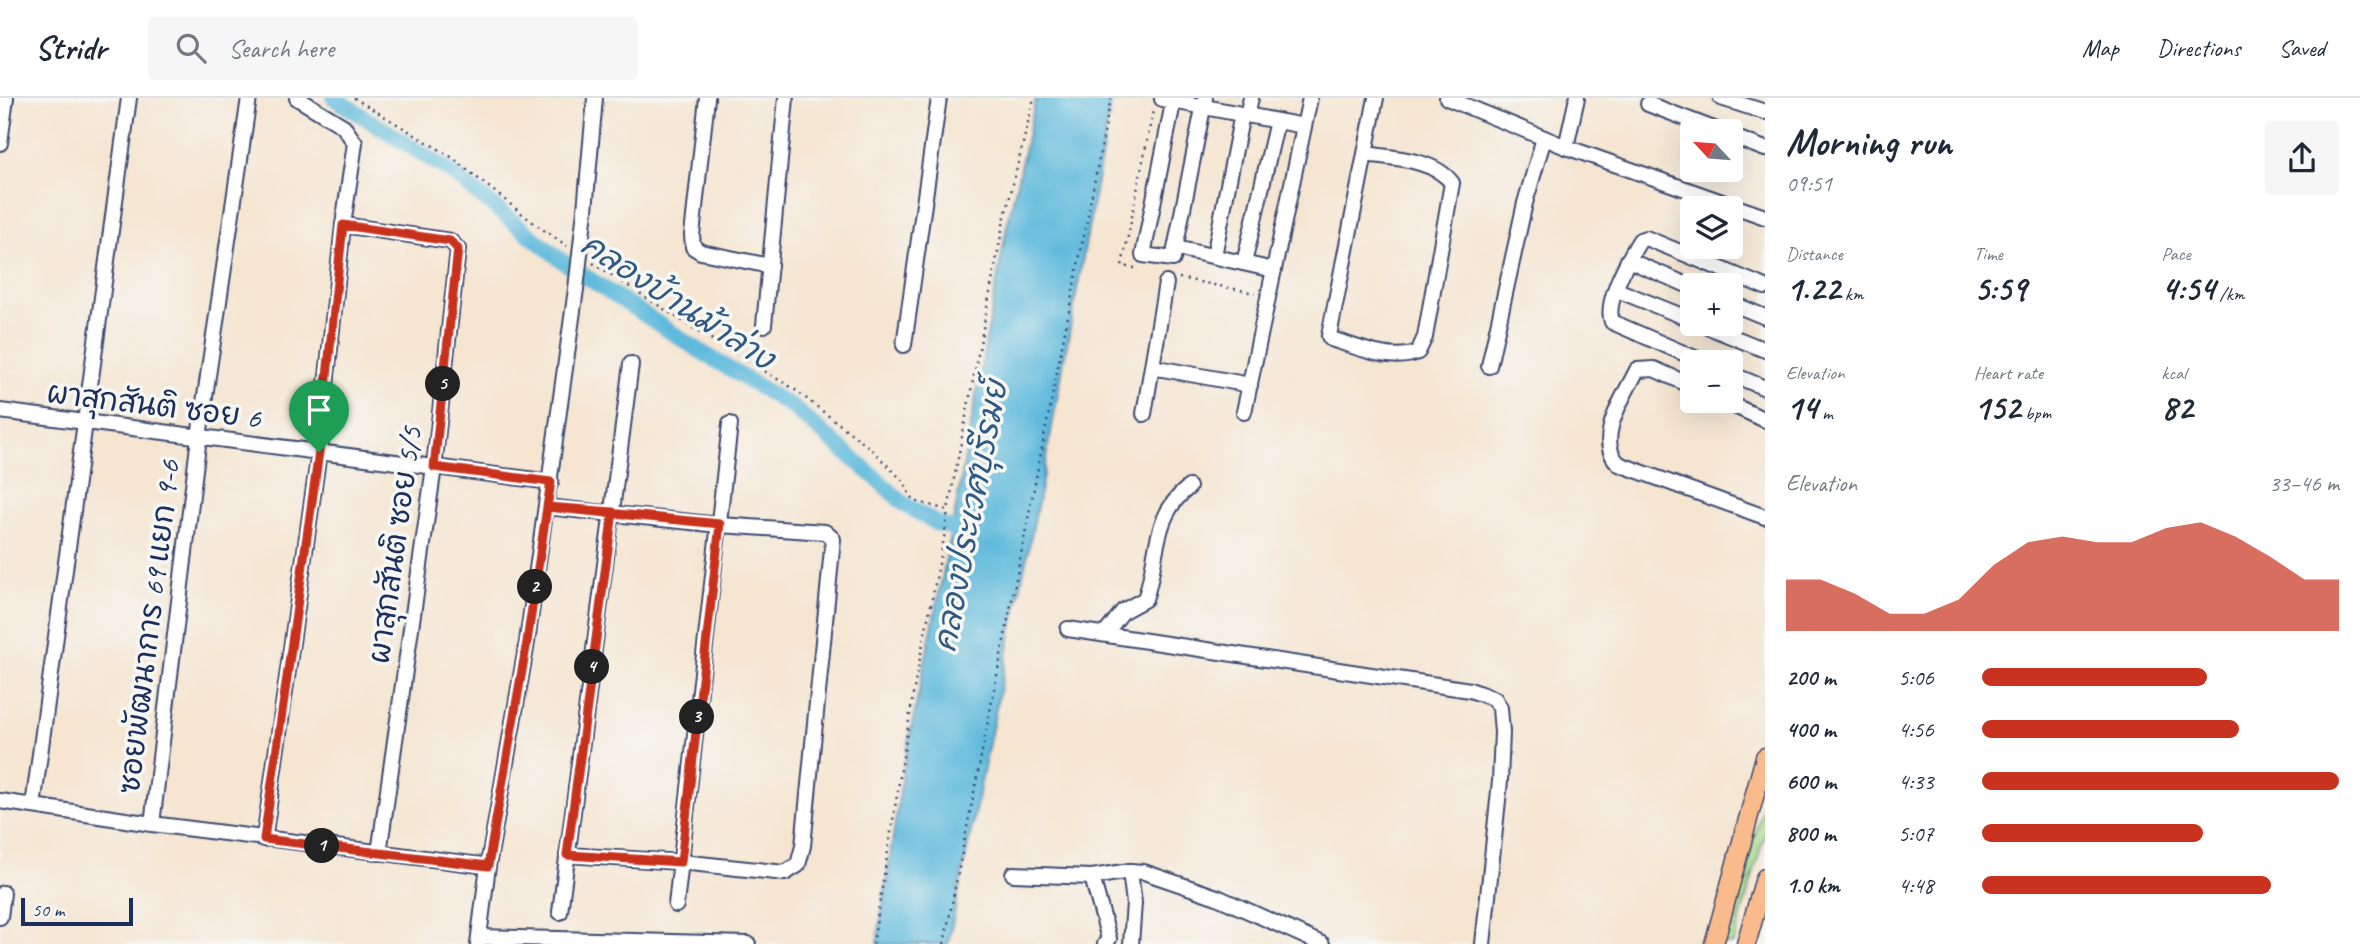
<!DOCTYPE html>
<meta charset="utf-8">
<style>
:root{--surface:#fff;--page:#f6f6f7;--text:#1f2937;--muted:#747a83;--line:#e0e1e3;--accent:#c8321e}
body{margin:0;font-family:Caveat,"Playpen Sans Thai",sans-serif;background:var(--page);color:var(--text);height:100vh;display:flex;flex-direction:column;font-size:26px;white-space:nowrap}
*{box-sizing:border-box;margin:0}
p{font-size:23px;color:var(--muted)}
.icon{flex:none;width:38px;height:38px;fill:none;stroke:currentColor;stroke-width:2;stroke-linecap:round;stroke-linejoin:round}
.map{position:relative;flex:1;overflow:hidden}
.sheet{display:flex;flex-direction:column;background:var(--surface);width:595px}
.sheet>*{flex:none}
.needle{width:46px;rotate:296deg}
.tools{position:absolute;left:1680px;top:21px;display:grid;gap:14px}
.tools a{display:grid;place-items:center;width:63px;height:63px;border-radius:7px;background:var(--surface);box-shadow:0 7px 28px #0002;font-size:35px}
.scale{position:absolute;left:21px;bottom:18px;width:112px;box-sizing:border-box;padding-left:7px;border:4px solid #1b2f5e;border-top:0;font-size:19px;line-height:24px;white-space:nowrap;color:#1b2f5e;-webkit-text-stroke:5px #f6f6f2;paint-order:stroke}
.pin{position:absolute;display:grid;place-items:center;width:60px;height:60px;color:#fff;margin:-72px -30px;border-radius:50% 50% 50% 0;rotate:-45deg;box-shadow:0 0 7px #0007}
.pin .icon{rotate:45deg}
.km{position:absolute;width:35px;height:35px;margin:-18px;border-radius:50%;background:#222;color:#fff;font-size:19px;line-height:35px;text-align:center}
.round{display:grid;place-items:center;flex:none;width:74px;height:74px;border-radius:7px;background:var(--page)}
.overview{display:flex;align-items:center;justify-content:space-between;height:119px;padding:0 21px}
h1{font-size:38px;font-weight:700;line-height:52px}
.stats{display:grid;grid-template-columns:repeat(3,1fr);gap:10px;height:119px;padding:7px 21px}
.stats div{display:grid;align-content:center}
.stats b{font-size:35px;font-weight:700}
.stats small{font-size:19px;font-weight:400}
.stats p{font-size:19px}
.chart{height:196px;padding:14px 21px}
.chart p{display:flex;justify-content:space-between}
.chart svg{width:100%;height:126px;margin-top:7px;fill:var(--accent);opacity:.7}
ul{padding:0 21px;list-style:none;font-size:23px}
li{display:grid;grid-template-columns:112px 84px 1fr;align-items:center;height:52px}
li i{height:18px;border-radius:9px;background:var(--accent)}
header{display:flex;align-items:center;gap:42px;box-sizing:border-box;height:98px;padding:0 35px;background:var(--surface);border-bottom:2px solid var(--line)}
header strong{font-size:33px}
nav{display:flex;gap:38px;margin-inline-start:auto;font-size:24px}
.search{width:490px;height:63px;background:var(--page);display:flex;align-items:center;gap:18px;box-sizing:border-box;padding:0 24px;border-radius:7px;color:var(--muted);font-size:26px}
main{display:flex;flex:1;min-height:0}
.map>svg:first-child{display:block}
.green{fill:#a6db8c;stroke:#608575;stroke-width:2}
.water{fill:#5fbadc;stroke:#3d749d;stroke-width:2}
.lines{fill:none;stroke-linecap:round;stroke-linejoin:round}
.canal{stroke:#5fbadc;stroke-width:16}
.minor-casing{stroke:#3c4a6f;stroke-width:18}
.major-casing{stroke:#3c4a6f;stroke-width:21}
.path{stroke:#3c4a6f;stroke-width:2.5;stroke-dasharray:2 5;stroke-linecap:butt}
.minor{stroke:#fff;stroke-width:14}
.major{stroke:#fabb8c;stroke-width:18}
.minor-bridge-casing{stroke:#3c4a6f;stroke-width:18;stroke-linecap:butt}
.minor-bridge{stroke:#fff;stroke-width:14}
.route-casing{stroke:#fff;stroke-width:14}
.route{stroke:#c8321e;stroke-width:9}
.labels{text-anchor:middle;stroke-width:7;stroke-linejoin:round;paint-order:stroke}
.street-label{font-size:30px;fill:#1b2f5e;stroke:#f6f6f2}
.water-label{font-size:32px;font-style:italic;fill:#2f5984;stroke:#f6f6f2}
</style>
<header>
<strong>Stridr</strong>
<div class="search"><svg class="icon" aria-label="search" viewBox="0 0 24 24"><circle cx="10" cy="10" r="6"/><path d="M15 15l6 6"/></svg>Search here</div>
<nav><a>Map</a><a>Directions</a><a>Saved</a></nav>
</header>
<main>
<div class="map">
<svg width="1765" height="846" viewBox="0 0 1765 846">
<rect width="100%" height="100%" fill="#f6f6f2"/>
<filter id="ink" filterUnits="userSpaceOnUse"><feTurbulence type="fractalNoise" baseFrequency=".0143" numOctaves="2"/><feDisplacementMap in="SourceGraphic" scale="14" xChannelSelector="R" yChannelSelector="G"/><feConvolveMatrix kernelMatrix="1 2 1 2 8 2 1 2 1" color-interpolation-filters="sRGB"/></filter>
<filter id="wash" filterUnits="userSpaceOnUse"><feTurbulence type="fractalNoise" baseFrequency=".00686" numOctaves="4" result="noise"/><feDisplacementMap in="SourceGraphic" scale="28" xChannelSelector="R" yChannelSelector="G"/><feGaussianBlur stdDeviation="1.57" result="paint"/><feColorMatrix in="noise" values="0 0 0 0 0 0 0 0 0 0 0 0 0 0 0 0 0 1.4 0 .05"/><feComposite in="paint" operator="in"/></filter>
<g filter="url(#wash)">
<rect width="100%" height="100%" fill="#f5e5d1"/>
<!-- green -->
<polygon class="green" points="1765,702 1765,735 1733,846 1724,846"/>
<!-- water -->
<polygon class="water" points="1036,0 1112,0 1040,394 948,846 877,846 903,672 952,431 1006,133"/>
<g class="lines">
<!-- canal -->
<polyline class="canal" points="334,0 448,72 565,165 700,253 792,309 877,381 904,406 936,425 970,436"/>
</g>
</g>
<g filter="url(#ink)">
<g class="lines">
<!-- minor casing -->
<g class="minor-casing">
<g id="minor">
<polyline points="707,0 692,137 693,149 701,154 770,168"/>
<polyline points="1174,0 1143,157 1173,161 1205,0"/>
<polyline points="1447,0 1566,49 1765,119"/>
<polyline points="1721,0 1765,14"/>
<polyline points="1162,1 1304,28"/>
<polyline points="1648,6 1719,33"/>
<polyline points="1247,17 1251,0"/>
<polyline points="1731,38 1765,51"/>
<polyline points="0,45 6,0"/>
<polyline points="1566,49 1577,0"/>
<path d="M 1365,56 C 1394,60 1434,61 1452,85 L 1425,239 L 1418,254 C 1391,265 1358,249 1331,241 L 1329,238 L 1376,0"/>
<polyline points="585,112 595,0"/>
<polyline points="343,127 450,143 458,151 434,369 379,755"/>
<polyline points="1176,150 1274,172"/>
<polyline points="1214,158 1242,16"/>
<polyline points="1628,162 1692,189"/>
<polyline points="1244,165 1277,23"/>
<polyline points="1617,192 1692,222"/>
<polyline points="1731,205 1765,219"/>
<polyline points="1701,226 1765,252"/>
<polyline points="764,227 786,0"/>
<polyline points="904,247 939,0"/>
<path d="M 1704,264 L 1612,224 C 1604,204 1629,160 1640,142 L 1646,140 L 1765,189"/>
<polyline points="1489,268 1525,105 1544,40"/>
<polyline points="1152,269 1250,287"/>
<polyline points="1731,276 1765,290"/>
<path d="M 1692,288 L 1654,271 L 1637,272 C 1625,297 1593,342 1619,366 L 1765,419"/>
<polyline points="1724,303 1765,322"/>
<polyline points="0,313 551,384"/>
<polyline points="1244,314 1310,0"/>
<polyline points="1144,316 1166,185"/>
<polyline points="547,409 720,427 825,434 833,441 803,748 798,767 785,775 681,764 567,757"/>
<polyline points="1068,531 1470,592 1495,601 1500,610 1502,634 1500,683 1483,846"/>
<path d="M 1105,536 L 1123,513 L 1145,501 C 1159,461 1151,418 1189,389"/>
<polyline points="0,703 152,726 488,768"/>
<polyline points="33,708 129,0"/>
<polyline points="152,726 199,339 249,0"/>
<polyline points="264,741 319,354 343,127 355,45 343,28 297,0"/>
<polyline points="1130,773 1134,805 1131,846"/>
<polyline points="1013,776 1092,779 1130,773 1144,774 1217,799 1322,846"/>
<polyline points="1092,779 1109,841 1105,846"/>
<polyline points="676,807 730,326"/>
<polyline points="560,814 631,266"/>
<polyline points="0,819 3,795"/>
<polyline points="479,839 748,846"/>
<polyline points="478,846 488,768 527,544 576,191"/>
</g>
</g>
<!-- major casing -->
<g class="major-casing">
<g id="major">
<polyline points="1714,846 1765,659"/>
<polyline points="1746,846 1765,780"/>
</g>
</g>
<!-- path -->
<g class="path">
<polyline points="354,0 450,58 535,126 567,148"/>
<polyline points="593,165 701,235 794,291 870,350 905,385 910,398 918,404 948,412 1003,127 1034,0"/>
<polyline points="1135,170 1122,168 1153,13"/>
<polyline points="1179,180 1255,195"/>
<polyline points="873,846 915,585 944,441 948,412"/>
<polyline points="944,846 1111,0"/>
</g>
<!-- minor -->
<use href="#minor" class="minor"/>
<!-- major -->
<use href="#major" class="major"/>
<!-- minor-bridge casing -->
<g class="minor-bridge-casing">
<polyline id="minor-bridge" points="576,191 585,112"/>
</g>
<!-- minor-bridge -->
<use href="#minor-bridge" class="minor-bridge"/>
</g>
</g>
<g class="lines" filter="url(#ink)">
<!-- route casing -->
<g class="route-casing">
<polyline id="route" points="319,354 264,741 488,768 527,544 547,409 720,426 681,764 567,757 613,414 547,409 551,384 434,369 458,151 450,143 343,127 319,354"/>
</g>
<!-- route -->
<use href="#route" class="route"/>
</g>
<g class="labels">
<!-- street labels -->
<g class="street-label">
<text transform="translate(154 307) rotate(7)" y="10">ผาสุกสันติ ซอย 6</text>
<text transform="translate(395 447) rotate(-82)" y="10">ผาสุกสันติ ซอย 5/5</text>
<text transform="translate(149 529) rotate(-83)" y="10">ซอยพัฒนาการ 69 แยก 9-6</text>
</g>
<!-- water labels -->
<g class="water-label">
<text transform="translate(678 203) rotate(33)" y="11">คลองบ้านม้าล่าง</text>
<text transform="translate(970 418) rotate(-79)" y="11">คลองประเวศบุรีรมย์</text>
</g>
</g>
</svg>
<div class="tools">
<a><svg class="needle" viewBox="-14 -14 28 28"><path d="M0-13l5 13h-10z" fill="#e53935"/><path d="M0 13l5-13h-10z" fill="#747a83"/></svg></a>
<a><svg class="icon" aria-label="layers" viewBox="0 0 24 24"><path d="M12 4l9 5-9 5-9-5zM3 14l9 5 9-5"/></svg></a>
<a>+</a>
<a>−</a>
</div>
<div class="scale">50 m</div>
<div class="pin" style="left:319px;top:354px;background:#1e9e55"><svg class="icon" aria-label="arrive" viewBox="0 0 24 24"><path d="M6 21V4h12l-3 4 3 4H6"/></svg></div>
<b class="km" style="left:322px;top:748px">1</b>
<b class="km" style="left:535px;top:489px">2</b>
<b class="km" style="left:697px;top:619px">3</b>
<b class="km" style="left:592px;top:569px">4</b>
<b class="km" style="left:443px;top:286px">5</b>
</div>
<section class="sheet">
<div class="overview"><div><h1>Morning run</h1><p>09:51</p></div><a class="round"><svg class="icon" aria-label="share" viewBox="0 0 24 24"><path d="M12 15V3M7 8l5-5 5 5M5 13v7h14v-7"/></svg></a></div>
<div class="stats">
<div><p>Distance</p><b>1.22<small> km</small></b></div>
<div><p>Time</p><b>5:59</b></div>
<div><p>Pace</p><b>4:54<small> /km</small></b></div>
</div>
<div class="stats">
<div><p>Elevation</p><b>14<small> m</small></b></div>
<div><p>Heart rate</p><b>152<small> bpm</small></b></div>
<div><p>kcal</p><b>82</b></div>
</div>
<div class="chart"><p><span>Elevation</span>33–46 m</p>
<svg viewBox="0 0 160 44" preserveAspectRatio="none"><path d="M0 44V26L10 26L20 31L30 38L40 38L50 33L60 21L70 13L80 11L90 13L100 13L110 8L120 6L130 11L140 18L150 26L160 26V44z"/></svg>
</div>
<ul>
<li><b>200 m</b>5:06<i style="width:63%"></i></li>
<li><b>400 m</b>4:56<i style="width:72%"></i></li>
<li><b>600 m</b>4:33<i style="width:100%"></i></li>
<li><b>800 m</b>5:07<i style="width:62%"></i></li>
<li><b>1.0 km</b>4:48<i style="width:81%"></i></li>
</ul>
</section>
</main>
